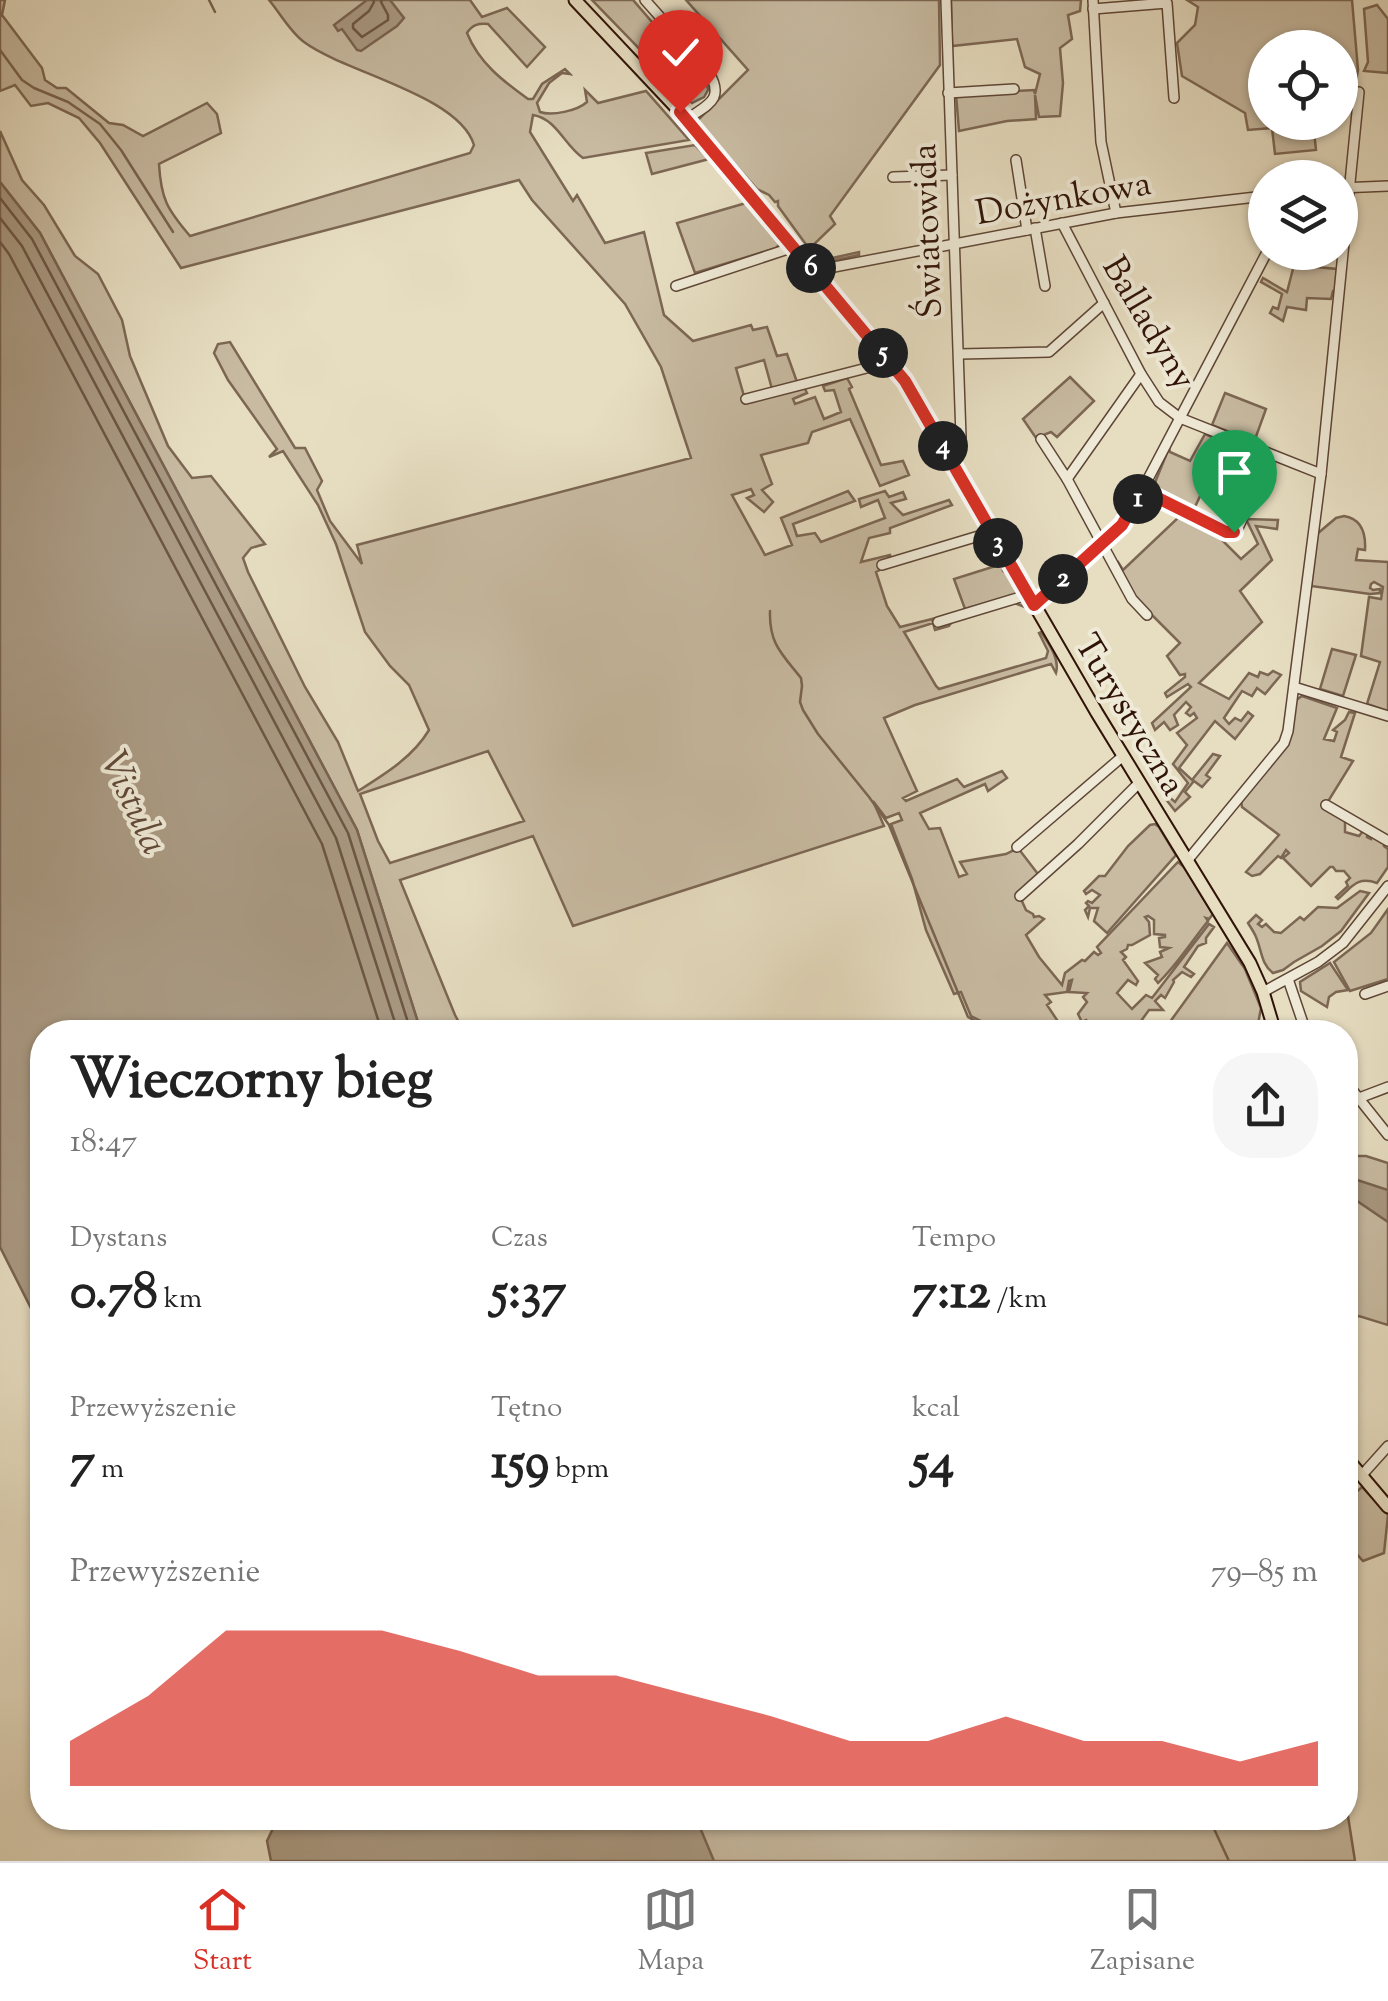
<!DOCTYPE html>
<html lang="pl">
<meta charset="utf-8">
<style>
:root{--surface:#fff;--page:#f6f6f6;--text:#222;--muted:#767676;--line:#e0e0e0;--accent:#d93025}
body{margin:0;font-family:"Sorts Mill Goudy",serif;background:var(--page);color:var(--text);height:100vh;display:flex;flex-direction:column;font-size:38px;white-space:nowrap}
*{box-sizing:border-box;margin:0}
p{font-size:32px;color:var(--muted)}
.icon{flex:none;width:55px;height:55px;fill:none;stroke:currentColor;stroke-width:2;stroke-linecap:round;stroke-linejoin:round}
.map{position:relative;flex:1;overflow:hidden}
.panel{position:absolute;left:30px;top:1020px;width:1328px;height:810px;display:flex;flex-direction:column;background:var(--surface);border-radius:40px;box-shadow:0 2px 8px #0004}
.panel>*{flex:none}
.buttons{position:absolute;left:1248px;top:30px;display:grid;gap:20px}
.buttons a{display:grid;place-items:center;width:110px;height:110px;border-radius:50%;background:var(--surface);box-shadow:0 2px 8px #0004;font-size:50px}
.pin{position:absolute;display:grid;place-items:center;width:85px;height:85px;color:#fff;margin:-102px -42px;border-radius:50% 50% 50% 0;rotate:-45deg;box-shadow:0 0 10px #0007}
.pin .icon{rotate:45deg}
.km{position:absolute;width:50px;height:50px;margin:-25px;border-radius:50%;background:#222;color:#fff;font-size:28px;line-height:50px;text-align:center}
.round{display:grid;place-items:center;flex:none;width:105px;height:105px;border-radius:40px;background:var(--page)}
.headline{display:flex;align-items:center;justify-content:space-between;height:170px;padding:0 40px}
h1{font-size:55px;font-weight:700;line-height:75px}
.figures{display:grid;grid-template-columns:repeat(3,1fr);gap:15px;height:170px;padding:10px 40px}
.figures div{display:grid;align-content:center}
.figures b{font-size:50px;font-weight:700}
.figures small{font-size:28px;font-weight:400}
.figures p{font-size:28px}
.chart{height:280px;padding:20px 40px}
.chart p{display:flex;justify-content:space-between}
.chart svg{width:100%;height:180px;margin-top:10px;fill:var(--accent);opacity:.7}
.dock{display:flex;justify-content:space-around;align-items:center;height:140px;border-top:2px solid var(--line);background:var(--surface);font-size:28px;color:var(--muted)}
.dock a{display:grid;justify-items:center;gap:5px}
.dock .current{color:var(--accent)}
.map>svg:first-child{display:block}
.green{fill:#c8bba2;stroke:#7c6754;stroke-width:2.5;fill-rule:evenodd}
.water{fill:#a99982;stroke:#796351;stroke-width:2.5}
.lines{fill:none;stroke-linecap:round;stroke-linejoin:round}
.shore{stroke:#6c5644;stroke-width:2.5}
.stream{stroke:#796351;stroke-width:2.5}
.minor-casing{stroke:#5e4636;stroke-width:12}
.major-casing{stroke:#301307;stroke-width:15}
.minor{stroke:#efead7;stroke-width:9}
.major{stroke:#e7dec2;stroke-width:11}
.route-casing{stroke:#fff;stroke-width:20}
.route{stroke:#d93025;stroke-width:12}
.labels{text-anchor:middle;stroke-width:8;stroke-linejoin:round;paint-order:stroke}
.street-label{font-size:35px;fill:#301307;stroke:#efead7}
.water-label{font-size:38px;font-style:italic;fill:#604938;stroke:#efead7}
</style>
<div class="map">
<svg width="1388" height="1861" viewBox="0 0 1388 1861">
<rect width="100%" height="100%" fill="#e7dec2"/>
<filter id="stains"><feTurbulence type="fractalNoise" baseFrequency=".002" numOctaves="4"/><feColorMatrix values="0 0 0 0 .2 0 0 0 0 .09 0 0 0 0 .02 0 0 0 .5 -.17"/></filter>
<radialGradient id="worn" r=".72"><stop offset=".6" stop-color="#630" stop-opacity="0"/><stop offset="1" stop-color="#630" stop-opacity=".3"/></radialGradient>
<!-- green -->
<g class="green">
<path d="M 0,0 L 5,0 L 2,15 L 42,68 L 45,80 L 57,88 L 66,88 L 109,123 L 123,125 L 143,136 L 207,103 L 217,114 L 221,133 L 159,164 C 161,199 167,209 190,236 L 470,153 L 474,145 C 459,95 346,73 304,42 C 290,32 280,13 269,0 L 470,0 L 482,17 L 507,8 L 545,47 L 527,67 L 488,24 C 478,23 472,25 467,33 C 479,63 503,81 528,99 L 533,99 L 542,84 L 565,69 L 570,74 L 562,73 L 549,83 L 537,103 L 540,112 C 552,116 577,111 587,102 L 585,90 L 598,103 L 646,91 L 689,140 L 583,158 C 564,145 557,119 533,115 L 530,132 L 573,201 L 577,195 L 605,243 L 644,232 L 664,315 L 693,341 L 751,325 L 753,330 L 767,327 L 777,356 L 787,354 L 797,382 L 772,389 L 764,360 L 736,368 L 746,403 L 804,387 L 807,393 L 793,399 L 795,404 L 815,397 L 824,419 L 841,412 L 834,390 L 825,391 L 823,386 L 847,378 L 852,387 L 849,389 L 881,465 L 903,461 L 909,475 L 880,486 L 850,419 L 812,432 L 808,443 L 761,455 L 772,484 L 762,490 L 773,502 L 764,512 L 747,498 L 754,495 L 751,489 L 732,495 L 765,555 L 792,545 L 781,518 L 848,491 L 855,501 L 793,524 L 797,536 L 815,533 L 821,542 L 885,518 L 878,500 L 861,507 L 859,499 L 885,491 L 889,497 L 903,492 L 906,499 L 891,503 L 903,515 L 949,500 L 952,505 L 890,528 L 890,533 L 869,538 L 861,562 L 890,555 L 893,563 L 876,572 L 887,606 L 900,627 L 936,618 L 932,619 L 933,622 L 1021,600 L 1025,607 L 1012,602 L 953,620 L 949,626 L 935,630 L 933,623 L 904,632 L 936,686 L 939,689 L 1046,658 L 1048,651 L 1039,633 L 1041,632 C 1049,644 1060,659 1056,673 L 1051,664 L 1037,668 L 915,705 L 884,718 L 917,791 L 903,798 L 906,801 L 957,779 L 964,787 L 1002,771 L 1007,778 L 988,791 L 985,784 L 920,813 L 929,829 L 940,828 L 959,877 L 967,874 L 960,862 L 1006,854 L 1018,848 L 1038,874 L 1021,899 L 1026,910 L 1033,914 L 1034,917 L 1039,916 L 1044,919 L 1026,935 L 1039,957 L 1062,985 L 1065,973 L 1082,960 L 1085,961 L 1094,952 L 1098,955 L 1101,953 L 1097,947 L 1178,862 L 1184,867 L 1213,914 L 1209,919 L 1206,918 L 1208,921 C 1191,942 1177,965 1158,983 L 1155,979 L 1158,975 L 1145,963 L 1162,957 L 1160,952 L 1169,948 L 1160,947 L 1159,938 L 1165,937 L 1165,935 L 1154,934 L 1154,920 L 1148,916 L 1145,917 L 1149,922 L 1150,935 L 1132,945 L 1128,945 L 1127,949 L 1121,952 L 1126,957 L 1123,960 L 1138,981 L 1136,985 L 1128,980 L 1117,993 L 1132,1009 L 1146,995 L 1152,998 L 1209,924 L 1214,927 L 1206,938 L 1206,943 L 1198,946 L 1184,967 L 1194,974 L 1191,977 L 1182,972 L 1173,980 L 1174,982 L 1165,998 L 1161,995 L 1155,1001 L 1163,1010 L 1149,1010 L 1133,1032 L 1128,1032 L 1130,1029 L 1127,1027 L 1122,1032 L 1110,1032 L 1106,1028 L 1091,1032 L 1087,1026 L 1090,1023 L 1086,1020 L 1082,1022 L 1078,1014 L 1087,1002 L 1083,997 L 1087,993 L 1069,992 L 1072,980 L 1069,981 L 1067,992 L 1045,995 L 1051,1002 L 1047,1005 L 1065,1032 L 1002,1032 L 971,1016 L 961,992 L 954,994 L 926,930 L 912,879 L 891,824 L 902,820 L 899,813 L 886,818 L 873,801 L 884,826 L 573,926 L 533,836 L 400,880 L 455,1015 L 464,1032 L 421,1032 L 357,830 L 40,233 L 0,182 L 0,131 L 22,180 L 44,205 L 75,256 L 98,274 L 122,320 L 130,356 L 168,446 L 192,478 L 211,476 L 265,544 L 251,548 L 243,558 L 248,572 L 305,687 L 338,742 L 358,791 C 385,774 413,757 429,730 L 409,685 L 390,666 L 365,632 L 336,544 L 318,505 L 283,451 L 269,457 L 277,449 L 228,380 L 214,353 L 218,344 L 230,342 L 295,448 L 305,448 L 322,481 L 317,490 L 330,521 L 362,564 L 357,545 L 691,458 L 661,367 L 625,304 L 532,200 L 519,180 L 181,268 L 100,143 L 79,118 L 48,103 L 31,106 L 15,85 L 0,91 ZM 488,751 L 524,821 L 390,863 L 378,841 L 360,794 Z"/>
<polygon points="592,0 633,0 684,59 706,78 708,90 704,97 692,103"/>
<polygon points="686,0 939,0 940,65 830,216 835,224 809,249 819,261 859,252 859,255 822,263 818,261 778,206 778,201 775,202 769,195 757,189 697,121 748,70"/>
<polygon points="951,0 1081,0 1080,11 1068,15 1072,39 1060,48 1063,83 1060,116 1039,117 1035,95 1036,119 1007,121 959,131 956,94 1034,90 1035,94 1040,74 1025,67 1017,39 952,46"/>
<polygon points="1187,0 1352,0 1358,70 1352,103 1340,104 1340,48 1265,48 1265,122 1313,123 1316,150 1275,154 1272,128 1248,130 1245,113 1182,76 1177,43 1195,25 1198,7"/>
<polygon points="1377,5 1388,19 1388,73 1364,71 1368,62 1364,9"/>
<polygon points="695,145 709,159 652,174 646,153"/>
<polygon points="734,186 779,239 780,244 776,248 695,273 677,223 746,203 732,187"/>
<polygon points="1294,265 1337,269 1335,290 1333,291 1331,299 1307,298 1306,310 1287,307 1283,321 1270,313 1273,307 1278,309 1282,294 1261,282 1263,278 1287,292"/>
<polygon points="1070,377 1094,401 1057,437 1051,432 1036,438 1023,419"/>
<polygon points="1225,393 1266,409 1254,442 1212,425"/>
<polygon points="1205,434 1224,442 1233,449 1229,463 1249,474 1255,459 1238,453 1239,446 1269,457 1244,512 1238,510 1241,501 1218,458 1194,509 1217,521 1215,523 1153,493 1152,490 1169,448 1170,452 1190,461"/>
<polygon points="1181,515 1214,532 1241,559 1258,544 1246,519 1278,520 1277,529 1256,526 1272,560 1240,591 1262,622 1199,683 1229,699 1249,673 1258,677 1260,672 1268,675 1273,671 1281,675 1265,694 1257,688 1252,696 1242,691 1224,718 1229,724 1235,718 1241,721 1248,712 1253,716 1235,739 1215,721 1179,768 1192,780 1213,754 1220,756 1206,775 1210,778 1202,787 1194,781 1185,792 1190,797 1175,811 1165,798 1168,796 1175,802 1188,783 1173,764 1187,745 1177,733 1197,718 1194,713 1190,716 1186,713 1191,707 1186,702 1174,715 1178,725 1170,730 1164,722 1155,730 1152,723 1191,687 1188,684 1167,697 1165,693 1185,677 1185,674 1180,675 1167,656 1180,643 1152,615 1145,620 1148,615 1135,598 1115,564 1118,562 1123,570"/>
<path d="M 1344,516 C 1362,519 1366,534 1365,550 L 1358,549 L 1356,560 L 1388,562 L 1388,711 L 1367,704 L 1380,662 L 1361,656 L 1369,597 L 1381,599 L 1383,587 L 1374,582 L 1371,584 L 1370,588 L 1373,590 L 1380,589 L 1380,593 L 1370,594 L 1311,586 L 1317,534 L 1336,518 Z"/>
<polygon points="1002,564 1003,571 1008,574 1018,595 965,609 954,579"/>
<polygon points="1332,649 1356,655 1343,696 1320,689"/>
<path d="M 1302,696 L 1337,708 L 1324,739 L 1334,741 L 1337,732 L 1333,730 L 1345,720 L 1349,712 L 1355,713 L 1341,757 L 1353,761 L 1327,803 L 1345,820 L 1345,832 L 1359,836 L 1363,831 L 1368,833 L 1367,837 L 1371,839 L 1373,835 L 1387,842 L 1384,846 L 1388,849 L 1388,867 L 1377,883 C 1357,876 1352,887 1338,899 L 1336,897 L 1348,886 L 1346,882 L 1350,878 L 1344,871 L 1336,871 L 1333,867 L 1330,867 L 1311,886 L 1283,858 L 1289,853 L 1286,850 L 1281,858 L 1278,856 L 1260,874 L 1252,876 L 1246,872 L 1279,835 L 1242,807 L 1241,800 L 1289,740 L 1295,701 Z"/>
<polygon points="1155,824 1159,827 1176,855 1107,933 1094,921 1098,908 1090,908 1088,917 1085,910 1089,906 1086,903 1088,901 1092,903 1100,895 1092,890 1086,894 1084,891 1099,876 1105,876 1128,846 1150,825"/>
<path d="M 1360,891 L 1369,893 L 1341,931 L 1322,946 L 1294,962 L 1283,970 L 1273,973 C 1261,964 1262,951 1256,937 C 1254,932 1251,928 1248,923 L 1256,915 L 1262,920 L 1258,924 L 1262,927 L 1266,924 L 1274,932 L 1281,933 L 1300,917 L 1304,920 L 1318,907 L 1337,908 Z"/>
<polygon points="1388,909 1388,979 1350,991 1334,962 1371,933"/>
<polygon points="1227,943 1245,969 1261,1008 1257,1029 1167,1026"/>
<polygon points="1330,963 1348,990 1336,992 1329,997 1327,1007 1301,991 1300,982"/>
<polygon points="1345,1156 1366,1156 1388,1163 1388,1325 1359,1316 1349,1321 1345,1333"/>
<polygon points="1362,1487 1388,1515 1384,1553 1363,1561 1345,1541 1345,1502"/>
<polygon points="1345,1797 1355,1861 552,1861 538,1818 1345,1818"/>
</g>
<!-- water -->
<g class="water">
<polygon points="367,0 390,0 404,18 397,26 361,51 357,50 342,29 338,31 334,25"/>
<polygon points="0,182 40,233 357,830 421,1032 42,1032 42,1330 0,1247"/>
<polygon points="1345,1176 1388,1190 1388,1222 1357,1201 1345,1198"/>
<polygon points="278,1818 696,1818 714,1861 271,1861 267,1841"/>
</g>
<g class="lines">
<!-- shore -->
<g class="shore">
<polyline points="373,0 374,2 369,11 353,24 353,28 362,37 388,20 388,15 381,2 382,0"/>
<polyline points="0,198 32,239 348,833 411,1032"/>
<polyline points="0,218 22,246 336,838 398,1032"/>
<polyline points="0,242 9,254 322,844 382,1032"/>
</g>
<!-- stream -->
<g class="stream">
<polyline points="209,0 215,12"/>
<polyline points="0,50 22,80 34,88 68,102 100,124 121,150 173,232"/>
<path d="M 770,611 C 769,644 782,654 801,678 L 802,686 L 800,702 L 803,710 L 818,734 L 869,797 L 889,825 L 968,1017 L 995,1032"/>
<polyline points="1209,1818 1229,1861"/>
</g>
<!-- minor casing -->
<g class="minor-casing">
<g id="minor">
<path d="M 645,0 L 708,71 C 726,100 707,105 687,119"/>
<polyline points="946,0 961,437 958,445 947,453"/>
<polyline points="1093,0 1101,142 1116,213"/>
<polyline points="1093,9 1167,3 1174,98"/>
<polyline points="948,93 1014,89"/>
<polyline points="1016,160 1027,230"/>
<polyline points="893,177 952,175"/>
<polyline points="1340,188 1388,186"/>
<polyline points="1062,223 1141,374 1159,402 1180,418 1321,474"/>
<polyline points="1035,228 1045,286"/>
<polyline points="813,271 1116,213 1265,196"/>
<polyline points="676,286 794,247"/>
<polyline points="959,354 1049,352 1104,303"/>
<polyline points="746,399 890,362"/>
<polyline points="1041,439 1067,479 1132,599 1147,615"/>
<polyline points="1067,479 1141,374"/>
<polyline points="1142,491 1228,533 1237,530 1245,513"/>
<polyline points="882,565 992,532"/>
<polyline points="1034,605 1127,519 1267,252"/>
<polyline points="938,622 1027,595"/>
<polyline points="1294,687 1388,716"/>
<polyline points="1326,805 1388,841"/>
<polyline points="1017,847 1123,756"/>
<polyline points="1187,861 1284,743 1288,731 1321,474 1359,92"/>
<polyline points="1020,896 1078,844 1139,783"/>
<polyline points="1288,979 1306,1032"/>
<polyline points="1263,992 1318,962 1343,943 1388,886"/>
<polyline points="1365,994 1388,986"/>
<polyline points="1345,1081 1388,1135"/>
<polyline points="1359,1098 1388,1087"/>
<polyline points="1362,1475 1388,1446"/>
</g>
</g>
<!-- major casing -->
<g class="major-casing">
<g id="major">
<polyline points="575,0 687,119 905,381 1097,713 1250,963 1263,992 1275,1032"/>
<polyline points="1345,1456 1388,1507"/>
</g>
</g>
<!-- minor -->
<use href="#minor" class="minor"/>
<!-- major -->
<use href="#major" class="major"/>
</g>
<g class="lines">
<!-- route casing -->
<g class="route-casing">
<polyline id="route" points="680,112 905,381 1034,605 1122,525 1142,490 1226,532 1234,532"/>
</g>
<!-- route -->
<use href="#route" class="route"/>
</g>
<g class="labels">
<!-- street labels -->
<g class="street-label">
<text transform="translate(1063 197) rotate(-10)" y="12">Dożynkowa</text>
<text transform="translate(926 231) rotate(-92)" y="12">Światowida</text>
<text transform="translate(1150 322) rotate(59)" y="12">Balladyny</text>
<text transform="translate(1131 714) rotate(59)" y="12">Turystyczna</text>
</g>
<!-- water labels -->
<g class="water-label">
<text transform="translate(135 802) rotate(65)" y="13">Vistula</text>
</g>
</g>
<rect width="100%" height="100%" filter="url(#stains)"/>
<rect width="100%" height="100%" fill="url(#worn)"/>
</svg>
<div class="buttons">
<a><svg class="icon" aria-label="locate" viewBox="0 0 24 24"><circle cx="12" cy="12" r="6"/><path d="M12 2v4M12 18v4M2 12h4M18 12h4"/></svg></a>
<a><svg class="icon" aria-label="layers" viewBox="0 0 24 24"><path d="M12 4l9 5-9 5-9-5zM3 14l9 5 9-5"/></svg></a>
</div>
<div class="pin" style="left:1234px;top:532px;background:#1e9e55"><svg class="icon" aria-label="arrive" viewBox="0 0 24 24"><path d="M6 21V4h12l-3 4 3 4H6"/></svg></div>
<div class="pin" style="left:680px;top:112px;background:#d93025"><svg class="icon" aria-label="check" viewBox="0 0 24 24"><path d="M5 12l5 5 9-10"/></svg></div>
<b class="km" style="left:1138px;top:499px">1</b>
<b class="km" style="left:1063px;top:579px">2</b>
<b class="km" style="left:998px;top:543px">3</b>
<b class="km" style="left:943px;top:446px">4</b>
<b class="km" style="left:883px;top:353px">5</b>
<b class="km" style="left:811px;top:268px">6</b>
<section class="panel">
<div class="headline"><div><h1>Wieczorny bieg</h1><p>18:47</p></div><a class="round"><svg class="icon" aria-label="share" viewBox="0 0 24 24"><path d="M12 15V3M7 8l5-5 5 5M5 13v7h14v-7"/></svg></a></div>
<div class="figures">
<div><p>Dystans</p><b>0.78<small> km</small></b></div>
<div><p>Czas</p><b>5:37</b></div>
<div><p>Tempo</p><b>7:12<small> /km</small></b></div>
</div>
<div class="figures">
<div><p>Przewyższenie</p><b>7<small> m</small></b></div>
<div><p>Tętno</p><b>159<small> bpm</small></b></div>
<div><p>kcal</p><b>54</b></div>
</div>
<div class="chart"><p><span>Przewyższenie</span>79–85 m</p>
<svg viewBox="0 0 160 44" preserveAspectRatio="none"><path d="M0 44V33L10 22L20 6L30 6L40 6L50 11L60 17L70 17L80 22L90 27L100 33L110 33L120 27L130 33L140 33L150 38L160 33V44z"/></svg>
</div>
</section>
</div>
<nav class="dock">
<a class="current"><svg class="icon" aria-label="home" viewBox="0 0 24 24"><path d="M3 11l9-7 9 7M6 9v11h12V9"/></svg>Start</a>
<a><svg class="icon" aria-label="map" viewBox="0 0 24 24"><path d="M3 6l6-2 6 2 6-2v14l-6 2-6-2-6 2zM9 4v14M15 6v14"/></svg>Mapa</a>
<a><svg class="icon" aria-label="saved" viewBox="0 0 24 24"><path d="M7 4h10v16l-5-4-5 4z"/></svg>Zapisane</a>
</nav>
